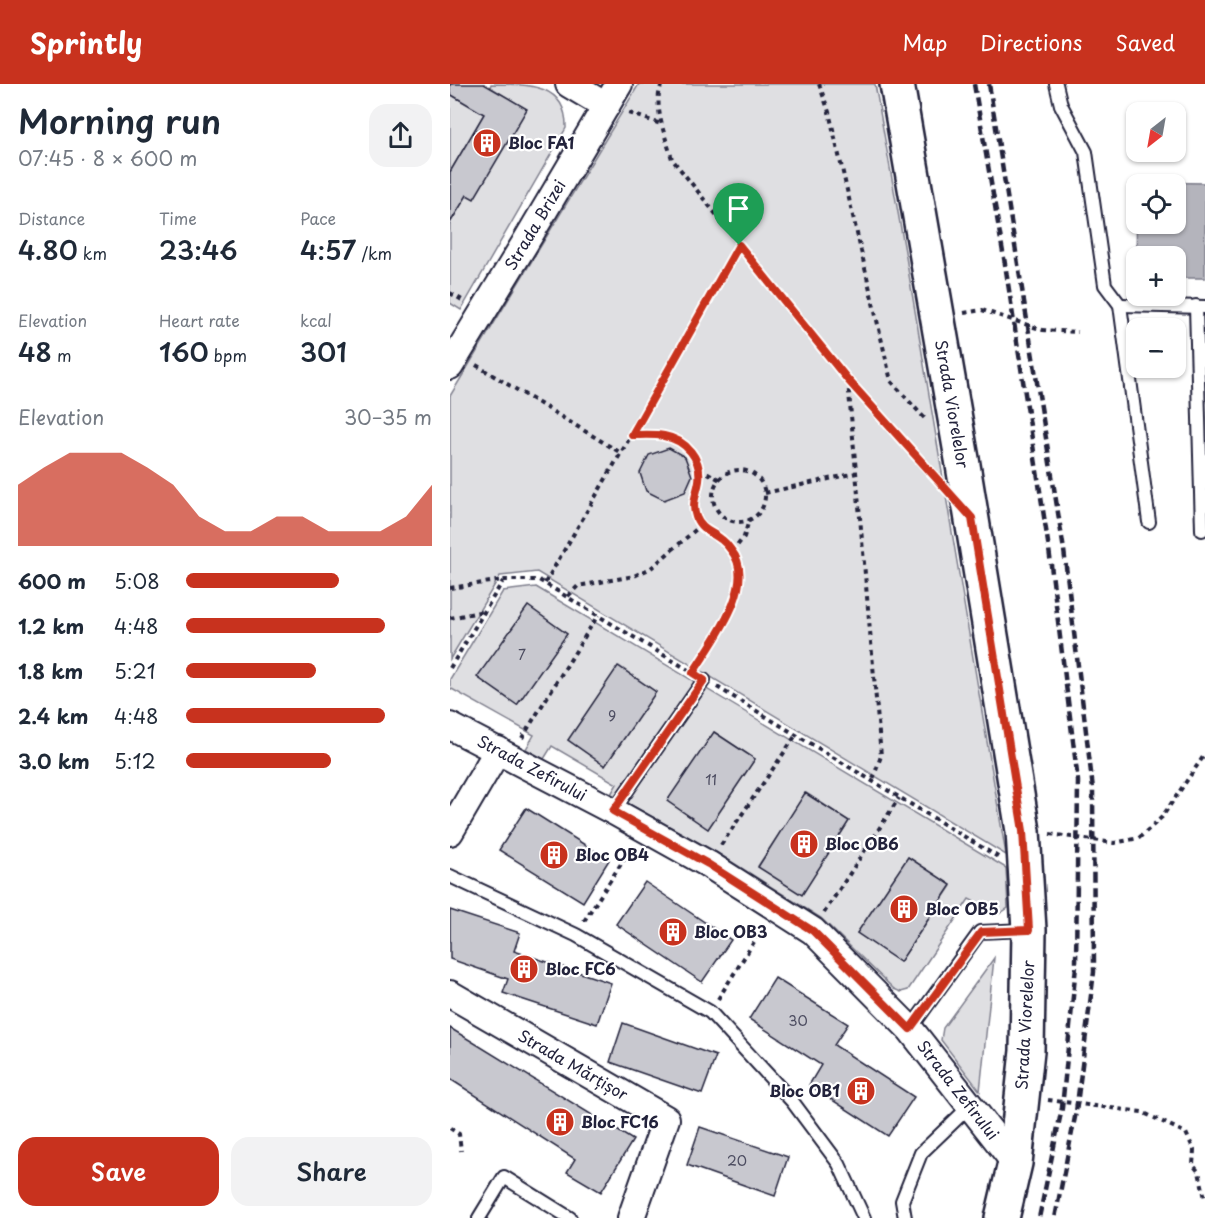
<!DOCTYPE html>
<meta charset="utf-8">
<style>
:root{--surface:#fff;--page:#f2f2f3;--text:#1f2937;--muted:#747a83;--accent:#c8321e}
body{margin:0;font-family:"Playpen Sans",sans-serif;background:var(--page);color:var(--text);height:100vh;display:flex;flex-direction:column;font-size:22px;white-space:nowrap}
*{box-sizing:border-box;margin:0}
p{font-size:20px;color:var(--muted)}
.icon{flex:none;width:33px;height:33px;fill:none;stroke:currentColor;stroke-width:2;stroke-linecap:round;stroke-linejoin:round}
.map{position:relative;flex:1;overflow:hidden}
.side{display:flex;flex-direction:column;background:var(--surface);width:450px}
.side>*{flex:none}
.needle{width:39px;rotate:211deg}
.tools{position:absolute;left:676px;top:18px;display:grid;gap:12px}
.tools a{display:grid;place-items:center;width:60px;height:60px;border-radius:12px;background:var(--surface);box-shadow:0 2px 4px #0004;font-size:30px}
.pin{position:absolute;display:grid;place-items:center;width:51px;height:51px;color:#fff;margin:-62px -26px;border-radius:50% 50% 50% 0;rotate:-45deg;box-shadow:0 0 6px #0007}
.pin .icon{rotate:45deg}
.round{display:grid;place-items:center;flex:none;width:63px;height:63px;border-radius:18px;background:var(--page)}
.summary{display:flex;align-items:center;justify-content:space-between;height:102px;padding:0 18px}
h1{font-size:33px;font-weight:600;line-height:45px}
.figures{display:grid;grid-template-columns:repeat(3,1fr);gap:9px;height:102px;padding:6px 18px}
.figures div{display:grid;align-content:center}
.figures b{font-size:26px;font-weight:600}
.figures small{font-size:16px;font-weight:400}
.figures p{font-size:16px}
.chart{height:168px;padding:12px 18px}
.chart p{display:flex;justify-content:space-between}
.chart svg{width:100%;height:108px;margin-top:6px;fill:var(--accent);opacity:.7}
.primary-button{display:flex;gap:12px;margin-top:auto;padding:12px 18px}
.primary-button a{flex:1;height:69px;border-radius:18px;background:var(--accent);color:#fff;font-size:24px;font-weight:600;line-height:69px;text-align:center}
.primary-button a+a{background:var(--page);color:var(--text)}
ul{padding:0 18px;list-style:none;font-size:20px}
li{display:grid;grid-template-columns:96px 72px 1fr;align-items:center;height:45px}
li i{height:15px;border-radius:8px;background:var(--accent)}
header{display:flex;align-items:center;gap:36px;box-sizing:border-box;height:84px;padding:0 30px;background:var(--accent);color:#fff}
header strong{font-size:28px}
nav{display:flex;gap:33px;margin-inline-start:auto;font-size:21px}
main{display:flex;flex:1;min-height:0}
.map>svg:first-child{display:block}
.green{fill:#dfdfe2;stroke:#80808e;stroke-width:1.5;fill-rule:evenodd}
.water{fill:#b4b4bc;stroke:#7a7a88;stroke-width:1.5;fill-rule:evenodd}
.building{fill:#c8c8cf;stroke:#22223b;stroke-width:1.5}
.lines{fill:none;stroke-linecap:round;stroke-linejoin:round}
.lane-casing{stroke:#22223b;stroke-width:16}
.street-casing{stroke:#22223b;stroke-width:30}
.secondary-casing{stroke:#22223b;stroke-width:38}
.path{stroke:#22223b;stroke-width:4;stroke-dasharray:4.5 4.5;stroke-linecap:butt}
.lane{stroke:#fff;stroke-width:12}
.street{stroke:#fff;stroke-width:26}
.secondary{stroke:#fff;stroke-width:33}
.rail{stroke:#22223b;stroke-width:4.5;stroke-dasharray:9 4.5;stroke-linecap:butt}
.route-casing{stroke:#fff;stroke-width:12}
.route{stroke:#c8321e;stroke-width:8}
.labels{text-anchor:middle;stroke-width:4.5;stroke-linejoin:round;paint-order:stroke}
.number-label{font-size:14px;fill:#4c4c60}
.poi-label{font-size:16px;font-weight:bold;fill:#22223b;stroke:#fff;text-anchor:start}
.street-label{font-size:16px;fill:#22223b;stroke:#fff}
</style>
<header>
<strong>Sprintly</strong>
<nav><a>Map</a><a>Directions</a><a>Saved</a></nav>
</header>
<main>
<section class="side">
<div class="summary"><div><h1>Morning run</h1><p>07:45 · 8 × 600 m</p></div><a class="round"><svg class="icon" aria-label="share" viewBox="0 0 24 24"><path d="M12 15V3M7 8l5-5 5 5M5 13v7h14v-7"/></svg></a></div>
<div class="figures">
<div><p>Distance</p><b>4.80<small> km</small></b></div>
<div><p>Time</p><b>23:46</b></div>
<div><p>Pace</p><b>4:57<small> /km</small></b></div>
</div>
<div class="figures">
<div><p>Elevation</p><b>48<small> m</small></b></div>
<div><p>Heart rate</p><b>160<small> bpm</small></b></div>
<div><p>kcal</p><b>301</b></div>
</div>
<div class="chart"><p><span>Elevation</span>30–35 m</p>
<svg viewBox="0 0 160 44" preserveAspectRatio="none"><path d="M0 44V19L10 12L20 6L30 6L40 6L50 12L60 19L70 32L80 38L90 38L100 32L110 32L120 38L130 38L140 38L150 32L160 19V44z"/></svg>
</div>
<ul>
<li><b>600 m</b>5:08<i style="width:62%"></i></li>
<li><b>1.2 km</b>4:48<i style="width:81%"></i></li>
<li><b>1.8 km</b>5:21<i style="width:53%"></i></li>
<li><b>2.4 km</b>4:48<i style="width:81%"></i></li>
<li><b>3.0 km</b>5:12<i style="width:59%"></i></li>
</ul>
<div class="primary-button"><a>Save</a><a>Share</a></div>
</section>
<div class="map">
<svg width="755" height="1134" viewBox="0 0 755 1134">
<rect width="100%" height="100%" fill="#fff"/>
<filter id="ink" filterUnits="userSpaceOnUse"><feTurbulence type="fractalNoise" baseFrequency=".0167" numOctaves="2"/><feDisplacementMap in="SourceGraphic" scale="12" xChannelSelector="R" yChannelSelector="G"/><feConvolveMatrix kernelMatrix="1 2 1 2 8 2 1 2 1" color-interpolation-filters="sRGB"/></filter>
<g filter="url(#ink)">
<!-- green -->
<g class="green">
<path d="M 41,0 C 79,0 117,0 116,44 L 11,226 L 0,219 L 0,139 L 17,111 L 76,25 L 40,3 Z"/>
<polygon points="189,0 425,0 456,173 556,771 87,488 50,492 0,575 0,312"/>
<polygon points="0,10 34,30 0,88"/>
<path d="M 86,503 L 556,784 L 558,824 L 549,830 L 519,815 L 458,906 L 451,908 L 444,905 L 371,834 L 266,768 L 161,710 L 167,700 L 102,662 L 94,675 L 76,665 L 84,651 L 0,604 L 0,595 L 53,507 ZM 78,522 L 117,550 L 67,620 L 28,593 ZM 169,582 L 206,608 L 155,682 L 118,656 ZM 264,648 L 305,675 L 258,745 L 218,717 ZM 356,709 L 399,737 L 352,810 L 308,782 ZM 458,773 L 501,802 L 450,878 L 407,849 Z"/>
<polygon points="544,874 530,1007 491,956 493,944"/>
</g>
<!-- water -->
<path class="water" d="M 687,98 L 755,99 L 755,194 L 726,194 L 726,172 L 687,172 L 686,184 ZM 687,100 L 726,100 L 726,140 L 687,140 Z"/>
<!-- building -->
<g class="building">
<polygon points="0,0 34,0 77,25 24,115 17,111 0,139 0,88 34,30 0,10"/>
<polygon points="219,364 235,373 242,392 235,408 214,416 196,407 190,389 199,371"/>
<polygon points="78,522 117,550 67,621 27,593"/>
<polygon points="168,582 206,608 155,682 118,656"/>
<polygon points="264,648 305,675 258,745 217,717"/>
<polygon points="355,709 399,737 352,811 308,783"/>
<polygon points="76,724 159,776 133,818 49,766"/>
<polygon points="458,773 501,801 450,878 407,849"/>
<polygon points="195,798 281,856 252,898 166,840"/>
<polygon points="0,826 70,849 64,867 161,899 147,940 53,909 58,895 0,875"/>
<polygon points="325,894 398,940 384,961 464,1013 438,1052 359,1001 371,981 299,935"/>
<polygon points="173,939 266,972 252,1010 160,978"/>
<polygon points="0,944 183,1056 151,1108 117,1088 125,1075 0,995"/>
<polygon points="250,1043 338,1073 325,1112 237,1081"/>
</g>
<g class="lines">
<!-- lane casing -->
<g class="lane-casing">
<g id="lane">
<polyline points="606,0 611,21 636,68 655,201 670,221 699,438"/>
<polyline points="670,221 755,223"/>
<polyline points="746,222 752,446"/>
<polyline points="163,727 254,596"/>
<polyline points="0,792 126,851 260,928 342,1017 389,1080 414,1134"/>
<polyline points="460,945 530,848 577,846"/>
<polyline points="29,1134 54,1093 120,1134"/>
<polyline points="455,1134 452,1117 471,1069 520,1022"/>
</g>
</g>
<!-- street casing -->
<g class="street-casing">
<g id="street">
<polyline points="119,0 156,22"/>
<polyline points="0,282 75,159 169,0"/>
<polyline points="0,642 163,727 258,780 363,847 460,945 565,1079"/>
<polyline points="0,748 48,666"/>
<polyline points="0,910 216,1035 181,1134"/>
</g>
</g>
<!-- secondary casing -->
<g class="secondary-casing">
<polyline id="secondary" points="447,0 512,375 573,747 579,846 577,967 565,1079 552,1134"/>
</g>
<!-- path -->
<g class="path">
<path d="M 212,0 C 202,20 216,54 222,75 L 398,296 L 487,396"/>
<polyline points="369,0 379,28 441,297 477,337"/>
<polyline points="179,29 211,40"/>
<polyline points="0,209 14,217"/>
<polyline points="514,229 532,226 593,246 628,248"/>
<polyline points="26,281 171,369"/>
<polyline points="398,297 431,672 422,698"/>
<polyline points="249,386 258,389 270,396"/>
<circle cx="289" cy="412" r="26"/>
<polyline points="315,409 406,389"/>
<polyline points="282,468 294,453 299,436"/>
<polyline points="95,499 182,350"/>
<polyline points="0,504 53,496 89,496 240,587"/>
<polyline points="118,512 128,502 184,492 201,484 250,442"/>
<polyline points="0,534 34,527"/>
<path d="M 248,581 C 269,546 312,494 274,457 C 263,447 249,446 245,430 C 242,418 247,410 249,398 C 253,376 236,357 214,352 C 204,350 193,351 182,350 L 289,161"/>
<polyline points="0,584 53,497"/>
<polyline points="267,603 548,773"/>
<polyline points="72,654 148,531"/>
<polyline points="600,750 664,759 689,754 712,733 755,670"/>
<polyline points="271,761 346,651"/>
<polyline points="374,829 449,714"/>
<polyline points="134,837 182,763"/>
<polyline points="268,915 314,842"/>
<polyline points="598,1016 692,1028 736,1049 744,1066 743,1081 749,1088 755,1114"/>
<polyline points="0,1044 9,1050 11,1067"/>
</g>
<!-- lane -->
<use href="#lane" class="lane"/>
<!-- street -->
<use href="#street" class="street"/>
<!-- secondary -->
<use href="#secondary" class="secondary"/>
<!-- rail -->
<g class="rail">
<polyline points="524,0 555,180 599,465 628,697 626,882 612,1024 589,1134"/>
<polyline points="539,0 614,466 643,705 644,888 626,1028 605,1134"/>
</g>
</g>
</g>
<g class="lines" filter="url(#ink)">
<!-- route casing -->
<g class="route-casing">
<path id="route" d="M 289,161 L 398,296 L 522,434 L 573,747 L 579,846 L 531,848 L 460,945 L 363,847 L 258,780 L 163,727 L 254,596 L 243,589 C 261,559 309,500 281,466 C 279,463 276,459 272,456 C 262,448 251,446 246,433 C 241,419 247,410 249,397 C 252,375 236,356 214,352 C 204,350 192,351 182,351 Z"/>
</g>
<!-- route -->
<use href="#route" class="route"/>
</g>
<!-- icons -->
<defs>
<g id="building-disc" transform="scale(1.5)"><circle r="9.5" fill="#c8321e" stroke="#fff"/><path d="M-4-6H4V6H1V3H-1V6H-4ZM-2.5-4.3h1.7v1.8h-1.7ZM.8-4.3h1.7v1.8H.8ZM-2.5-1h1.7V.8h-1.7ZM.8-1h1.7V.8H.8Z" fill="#fff"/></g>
</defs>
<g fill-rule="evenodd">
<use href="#building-disc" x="37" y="59"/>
<use href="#building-disc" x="354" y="760"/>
<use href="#building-disc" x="104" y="771"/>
<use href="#building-disc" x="454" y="825"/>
<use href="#building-disc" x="223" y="848"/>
<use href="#building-disc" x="74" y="885"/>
<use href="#building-disc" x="411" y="1007"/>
<use href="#building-disc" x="110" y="1038"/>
</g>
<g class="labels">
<!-- number labels -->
<g class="number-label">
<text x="72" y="576">7</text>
<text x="162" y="637">9</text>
<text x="261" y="701">11</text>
<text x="348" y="942">30</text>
<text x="287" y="1082">20</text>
</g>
<!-- poi labels -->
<g class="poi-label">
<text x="58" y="65">Bloc FA1</text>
<text x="375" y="766">Bloc OB6</text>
<text x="125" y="777">Bloc OB4</text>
<text x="475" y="831">Bloc OB5</text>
<text x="244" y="854">Bloc OB3</text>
<text x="95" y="891">Bloc FC6</text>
<text x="390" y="1013" text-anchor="end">Bloc OB1</text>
<text x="131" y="1044">Bloc FC16</text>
</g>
<!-- street labels -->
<g class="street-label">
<text transform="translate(85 141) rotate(-59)" y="6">Strada Brizei</text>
<text transform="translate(502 320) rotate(80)" y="6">Strada Viorelelor</text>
<text transform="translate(82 684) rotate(28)" y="6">Strada Zefirului</text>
<text transform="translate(575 941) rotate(-87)" y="6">Strada Viorelelor</text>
<text transform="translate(123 981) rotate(30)" y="6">Strada Mărțișor</text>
<text transform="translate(508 1006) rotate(52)" y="6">Strada Zefirului</text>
</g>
</g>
</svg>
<div class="tools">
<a><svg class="needle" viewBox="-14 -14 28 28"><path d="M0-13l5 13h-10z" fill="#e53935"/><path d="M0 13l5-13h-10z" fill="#747a83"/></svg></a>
<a><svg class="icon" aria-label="locate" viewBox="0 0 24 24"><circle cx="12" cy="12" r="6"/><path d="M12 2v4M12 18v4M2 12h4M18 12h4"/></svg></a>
<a>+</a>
<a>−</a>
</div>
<div class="pin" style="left:289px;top:161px;background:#1e9e55"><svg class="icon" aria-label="arrive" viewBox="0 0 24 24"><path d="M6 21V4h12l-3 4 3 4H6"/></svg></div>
</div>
</main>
